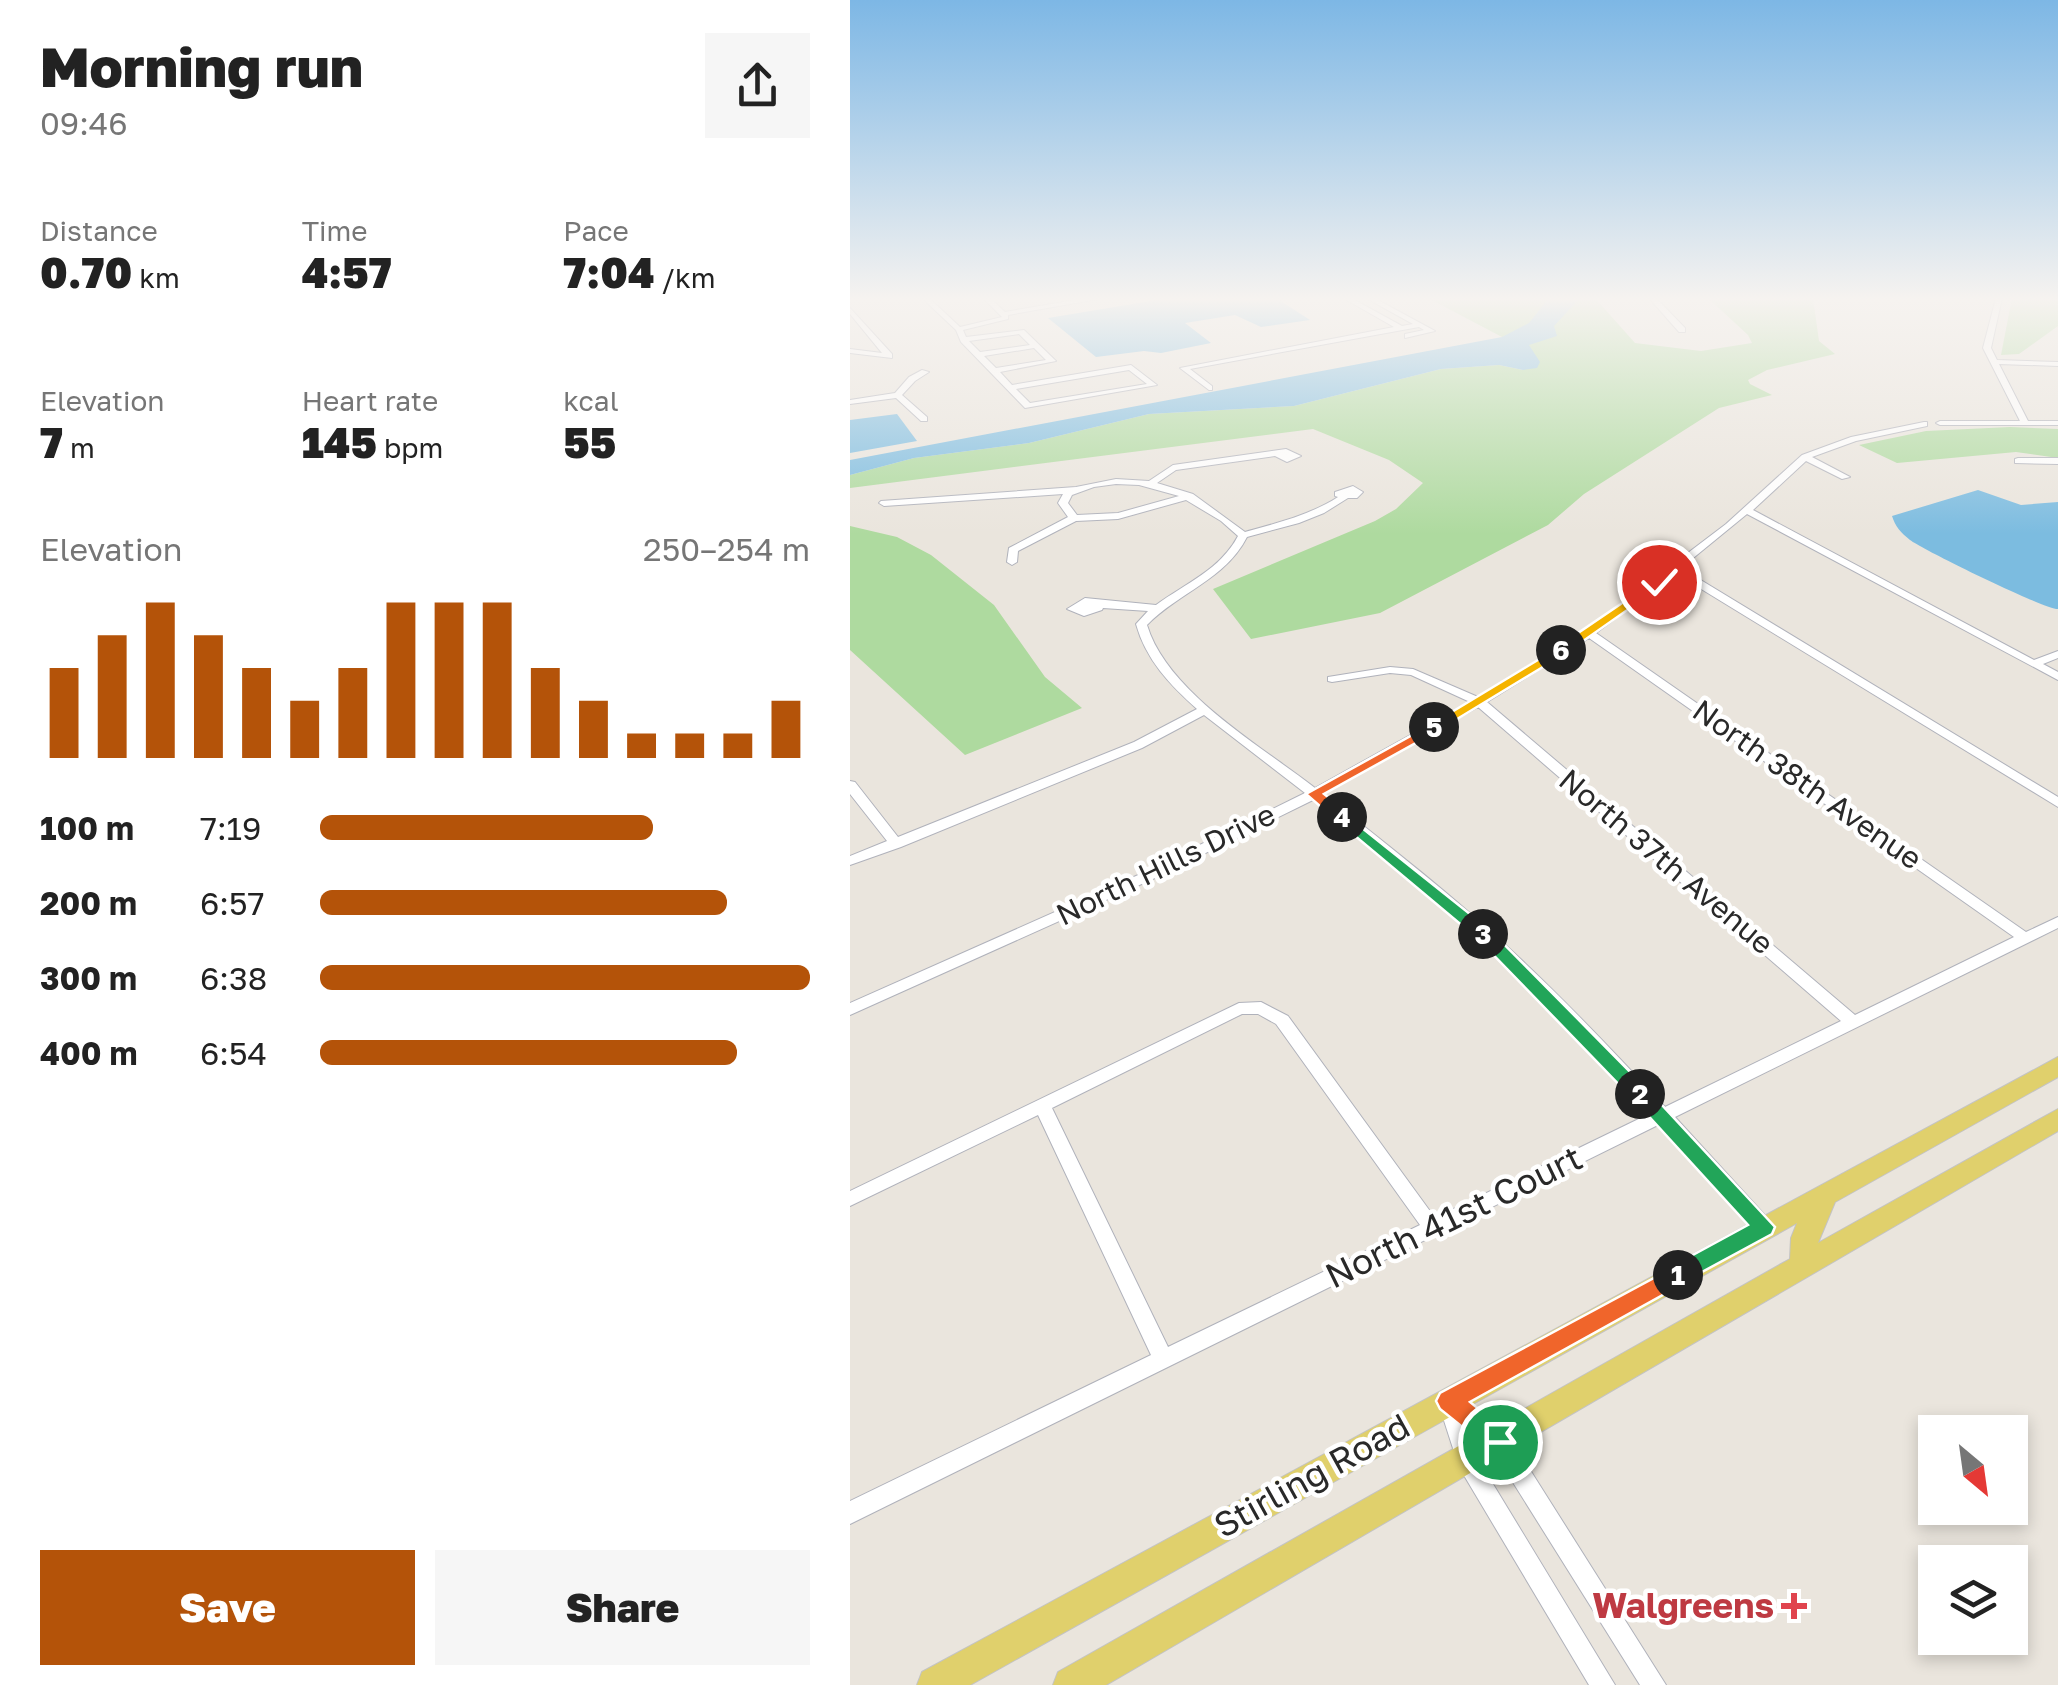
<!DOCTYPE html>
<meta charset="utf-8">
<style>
:root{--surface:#fff;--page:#f6f6f6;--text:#222;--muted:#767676;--accent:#b45309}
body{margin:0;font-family:"Golos Text",sans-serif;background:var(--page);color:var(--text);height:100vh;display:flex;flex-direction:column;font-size:38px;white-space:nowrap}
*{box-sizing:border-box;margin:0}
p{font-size:32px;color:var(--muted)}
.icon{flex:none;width:55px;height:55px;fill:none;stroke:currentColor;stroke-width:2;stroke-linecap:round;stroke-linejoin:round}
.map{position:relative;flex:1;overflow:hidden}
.side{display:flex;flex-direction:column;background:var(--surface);width:850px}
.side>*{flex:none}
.needle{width:65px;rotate:151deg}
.tools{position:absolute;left:1068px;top:1415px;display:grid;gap:20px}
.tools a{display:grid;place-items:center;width:110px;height:110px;border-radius:0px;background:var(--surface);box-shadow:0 5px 15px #0003;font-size:50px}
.pin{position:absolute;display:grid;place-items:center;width:85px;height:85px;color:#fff;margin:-42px;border:5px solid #fff;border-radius:50%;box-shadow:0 2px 10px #0007}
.km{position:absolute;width:50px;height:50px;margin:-25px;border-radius:50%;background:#222;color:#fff;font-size:28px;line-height:50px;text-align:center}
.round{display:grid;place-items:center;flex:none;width:105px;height:105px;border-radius:0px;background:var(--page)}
.summary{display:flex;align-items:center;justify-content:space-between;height:170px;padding:0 40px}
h1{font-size:55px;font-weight:800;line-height:75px}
.stats{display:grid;grid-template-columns:repeat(3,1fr);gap:15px;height:170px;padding:10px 40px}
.stats div{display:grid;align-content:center}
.stats b{font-size:42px;font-weight:800}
.stats small{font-size:28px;font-weight:400}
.stats p{font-size:28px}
.chart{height:280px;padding:20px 40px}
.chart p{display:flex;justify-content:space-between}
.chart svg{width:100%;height:180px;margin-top:10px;stroke:var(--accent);stroke-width:6}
.button{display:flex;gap:20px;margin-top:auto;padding:20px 40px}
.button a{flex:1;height:115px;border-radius:0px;background:var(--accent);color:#fff;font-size:40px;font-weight:800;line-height:115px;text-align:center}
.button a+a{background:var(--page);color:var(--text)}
ul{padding:0 40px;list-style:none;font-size:32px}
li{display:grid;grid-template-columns:160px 120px 1fr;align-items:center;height:75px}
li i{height:25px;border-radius:12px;background:var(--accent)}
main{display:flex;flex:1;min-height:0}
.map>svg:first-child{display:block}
.green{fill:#aeda9f}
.water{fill:#7cbce0}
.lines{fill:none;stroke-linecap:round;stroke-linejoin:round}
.minor-casing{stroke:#b0b2bb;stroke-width:2}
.primary-casing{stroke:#c3c3c3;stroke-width:2}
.minor{fill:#fff;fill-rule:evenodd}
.primary{fill:#e0d06c;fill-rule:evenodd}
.split-1{fill:#f0652b;stroke:#fff;stroke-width:2.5}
.split-2{fill:#22a559;stroke:#fff;stroke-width:2.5}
.split-3{fill:#22a559;stroke:#fff;stroke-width:2.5}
.split-4{fill:#22a559;stroke:#fff;stroke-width:2.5}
.split-5{fill:#f0652b;stroke:#fff;stroke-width:2.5}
.split-6{fill:#f5b400;stroke:#fff;stroke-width:2.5}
.split-7{fill:#f5b400;stroke:#fff;stroke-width:2.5}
.health-dot{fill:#e0444e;stroke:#fff;stroke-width:4}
.labels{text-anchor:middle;stroke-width:9;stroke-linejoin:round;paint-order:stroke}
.street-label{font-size:30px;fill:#292929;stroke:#fff}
.near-street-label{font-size:35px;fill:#292929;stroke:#fff}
.near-health-label{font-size:35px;font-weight:bold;fill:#be3a42;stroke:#fff;text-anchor:end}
</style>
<main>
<section class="side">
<div class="summary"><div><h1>Morning run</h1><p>09:46</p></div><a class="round"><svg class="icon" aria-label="share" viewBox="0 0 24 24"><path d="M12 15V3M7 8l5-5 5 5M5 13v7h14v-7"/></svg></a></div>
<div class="stats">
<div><p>Distance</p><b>0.70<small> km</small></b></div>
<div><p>Time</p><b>4:57</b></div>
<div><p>Pace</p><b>7:04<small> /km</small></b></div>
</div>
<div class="stats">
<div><p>Elevation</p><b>7<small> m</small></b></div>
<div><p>Heart rate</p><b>145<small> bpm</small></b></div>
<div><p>kcal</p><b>55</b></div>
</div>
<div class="chart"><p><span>Elevation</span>250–254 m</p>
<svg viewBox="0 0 160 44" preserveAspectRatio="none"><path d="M5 44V22M15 44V14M25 44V6M35 44V14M45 44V22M55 44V30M65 44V22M75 44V6M85 44V6M95 44V6M105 44V22M115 44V30M125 44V38M135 44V38M145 44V38M155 44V30"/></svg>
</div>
<ul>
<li><b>100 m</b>7:19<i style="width:68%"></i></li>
<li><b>200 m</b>6:57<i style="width:83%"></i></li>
<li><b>300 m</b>6:38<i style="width:100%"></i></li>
<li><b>400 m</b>6:54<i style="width:85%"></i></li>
</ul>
<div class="button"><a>Save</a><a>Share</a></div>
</section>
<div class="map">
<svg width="1208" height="1685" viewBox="0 0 1208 1685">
<rect width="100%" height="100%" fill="#eae5dd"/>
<!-- green -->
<g class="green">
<polygon points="578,298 745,298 785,343 851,351 902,343 898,335 858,298 963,298 969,341 985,354 917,370 898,380 900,384 922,395 869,408 734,494 698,525 530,613 401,639 363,589 525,521 546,509 573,483 539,460 463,429 0,488 0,475 64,458 179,443 299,414 444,406 591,369 649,365 673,370 684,356 678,345 652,337"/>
<polygon points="1162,298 1208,298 1208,326 1169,354 1151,355"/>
<polygon points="1160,427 1208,429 1208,458 1166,452 1047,463 1009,445 1076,431"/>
<polygon points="0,526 47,537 81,555 144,605 195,677 232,708 115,755 0,650"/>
</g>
<!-- water -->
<g class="water">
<polygon points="319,298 426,298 460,320 411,327 385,315 335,323 361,343 311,353 294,351 246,357 198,318"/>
<polygon points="699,298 730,298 704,326 707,336 679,345 690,362 687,368 673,370 649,365 591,369 444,406 299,414 179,443 64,458 0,475 0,460 652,337 679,323"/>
<polygon points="47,414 67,441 0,453 0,420"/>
<path d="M 1128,490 L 1171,505 L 1208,502 L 1208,609 C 1196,610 1075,551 1060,540 C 1051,533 1045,526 1042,516 Z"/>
</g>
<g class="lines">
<!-- minor casing -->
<g class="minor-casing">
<g id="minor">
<path d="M 72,298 L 79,298 L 110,327 L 152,317 L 133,298 L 140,298 L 155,312 L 237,298 L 254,298 L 158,315 L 158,319 L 113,330 L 116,337 L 174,330 L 206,361 L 150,372 L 162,385 L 281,365 L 307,385 L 175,408 L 111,342 L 106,330 ZM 169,334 L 180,345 L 130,352 L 119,341 ZM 184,348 L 196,360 L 146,368 L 134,356 ZM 279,370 L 297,384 L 180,403 L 166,389 Z"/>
<polygon points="493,298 501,298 552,326 563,324 516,298 524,298 585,331 555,338 555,334 574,330 569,327 340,369 362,386 362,390 359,390 330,368 544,327"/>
<polygon points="799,298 806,298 835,328 835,332 829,332"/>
<polygon points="1146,298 1152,298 1141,348 1147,360 1208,362 1208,366 1149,364 1178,421 1208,421 1208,425 1090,425 1086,423 1090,421 1170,421 1133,348"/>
<polygon points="0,308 42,354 42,358 0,353 0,349 32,353 0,314"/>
<polygon points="72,370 79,372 65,381 52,395 77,417 77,421 71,421 46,398 0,404 0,400 45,393 59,377"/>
<path d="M 1074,422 L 1077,422 L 1077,426 L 1006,441 L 962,457 L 1000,477 L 992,479 L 956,461 L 903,510 L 1184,660 L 1208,651 L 1208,658 L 1193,664 L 1208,672 L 1208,680 L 897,514 L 831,568 L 1208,797 L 1208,807 L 825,573 L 746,633 L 1176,932 L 1208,917 L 1208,928 L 825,1117 L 921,1222 L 923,1227 L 921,1232 L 914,1235 L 907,1232 L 810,1124 L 0,1524 L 0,1501 L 301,1355 L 188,1115 L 0,1206 L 0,1191 L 389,1003 L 411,1002 L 438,1016 L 585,1218 L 801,1113 C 752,1060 704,1007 651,958 C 592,902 528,850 463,800 L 305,878 L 0,1015 L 0,1003 L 295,872 L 455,793 L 354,715 L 292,748 L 51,847 L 0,865 L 0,856 L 37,841 L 0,794 L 0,781 L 5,782 L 48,837 L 284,742 L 347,709 C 320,685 296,660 286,624 L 298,611 L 253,608 L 252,610 L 234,616 L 217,609 L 235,598 L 306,605 C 336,583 370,570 388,536 L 371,521 L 336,500 L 268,519 L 226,521 L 168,551 L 167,562 L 162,565 L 157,562 L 159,548 L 218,517 L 208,503 L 213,494 L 34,506 L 29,503 L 31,501 L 226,487 L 266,479 L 299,481 L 323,465 L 436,449 L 451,456 L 437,462 L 425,456 L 326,470 L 307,483 L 343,494 L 395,532 C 427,523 460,515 488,497 L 485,496 L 485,492 L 503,486 L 513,492 L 507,498 L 498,498 L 474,513 L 449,523 L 397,537 C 375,580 329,592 297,625 C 317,692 411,746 465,788 L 620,702 L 561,675 L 540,673 L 482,682 L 478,681 L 478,677 L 540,667 L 563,669 L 628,697 L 735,631 L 876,524 L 952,455 L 1001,437 ZM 266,484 L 289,485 L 329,496 L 268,513 L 227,515 L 218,503 L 222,495 L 244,487 ZM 739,638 L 1164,937 L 1005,1015 L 637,702 ZM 628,707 L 991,1021 L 815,1107 C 766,1054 716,1001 663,952 C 603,896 538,845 473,794 ZM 392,1014 L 408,1014 L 426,1024 L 570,1225 L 318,1347 L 202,1108 Z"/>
<polygon points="1168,458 1208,458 1208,464 1165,463 1165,459"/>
<polygon points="599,1391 606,1394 658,1435 816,1685 790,1685 642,1449 618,1430 626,1456 765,1685 739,1685 609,1467 588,1402 592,1394"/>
</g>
</g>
<!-- primary casing -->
<g class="primary-casing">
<polygon id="primary" points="1208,1057 1208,1077 985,1202 968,1243 1208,1109 1208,1131 256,1685 203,1685 208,1672 940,1259 941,1238 947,1223 120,1685 67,1685 72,1672"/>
</g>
<!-- minor -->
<use href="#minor" class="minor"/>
<!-- primary -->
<use href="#primary" class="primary"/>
</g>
<!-- sky -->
<linearGradient id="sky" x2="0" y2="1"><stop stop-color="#7db7e5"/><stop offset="0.56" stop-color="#f6f3f0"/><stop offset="1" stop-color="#f6f3f0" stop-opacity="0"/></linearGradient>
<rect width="1208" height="534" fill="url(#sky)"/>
<!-- split-1 -->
<polygon class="split-1" points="828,1265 836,1268 839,1275 836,1282 620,1402 659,1434 663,1442 659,1450 650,1454 641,1450 590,1409 586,1401 590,1393"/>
<!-- split-2 -->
<polygon class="split-2" points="790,1086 797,1089 925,1227 922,1234 828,1285 819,1282 816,1275 819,1268 898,1225 783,1099 780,1094"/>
<!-- split-3 -->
<polygon class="split-3" points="633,928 640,930 797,1089 797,1099 783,1099 627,938 625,934"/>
<!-- split-4 -->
<polygon class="split-4" points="492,812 640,930 640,938 627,938 486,820 486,813"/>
<!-- split-5 -->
<polygon class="split-5" points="584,723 591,727 589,730 474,794 498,813 498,820 486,820 456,794"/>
<!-- split-6 -->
<polygon class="split-6" points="711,646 718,650 716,653 589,730 577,727"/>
<!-- split-7 -->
<polygon class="split-7" points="809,578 813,585 716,653 706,653 706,648"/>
<!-- markers -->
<path class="health-dot" d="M939 1591h10v10h10v10h-10v10h-10v-10h-10v-10h10z"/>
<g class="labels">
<!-- street labels -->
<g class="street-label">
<text transform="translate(957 785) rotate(35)" y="10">North 38th Avenue</text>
<text transform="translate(816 862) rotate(40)" y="10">North 37th Avenue</text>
<text transform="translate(316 865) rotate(-26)" y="10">North Hills Drive</text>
</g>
<!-- near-street labels -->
<g class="near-street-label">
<text transform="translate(604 1217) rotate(-26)" y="12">North 41st Court</text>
<text transform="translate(462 1476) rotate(-29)" y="12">Stirling Road</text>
</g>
<!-- near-health labels -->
<g class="near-health-label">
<text x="924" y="1618">Walgreens</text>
</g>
</g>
</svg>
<div class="tools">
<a><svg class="needle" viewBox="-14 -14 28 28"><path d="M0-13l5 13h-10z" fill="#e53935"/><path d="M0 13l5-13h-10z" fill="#767676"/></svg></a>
<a><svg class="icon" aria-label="layers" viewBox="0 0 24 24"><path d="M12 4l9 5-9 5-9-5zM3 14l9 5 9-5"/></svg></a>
</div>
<div class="pin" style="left:650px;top:1442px;background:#1e9e55"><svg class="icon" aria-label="arrive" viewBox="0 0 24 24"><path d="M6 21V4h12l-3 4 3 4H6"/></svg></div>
<div class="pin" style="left:809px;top:582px;background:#d93025"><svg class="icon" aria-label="check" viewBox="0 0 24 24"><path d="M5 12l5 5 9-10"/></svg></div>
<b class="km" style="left:828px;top:1275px">1</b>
<b class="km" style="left:790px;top:1094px">2</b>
<b class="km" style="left:633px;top:934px">3</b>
<b class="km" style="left:492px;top:817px">4</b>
<b class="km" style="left:584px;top:727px">5</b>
<b class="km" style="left:711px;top:650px">6</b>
</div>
</main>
